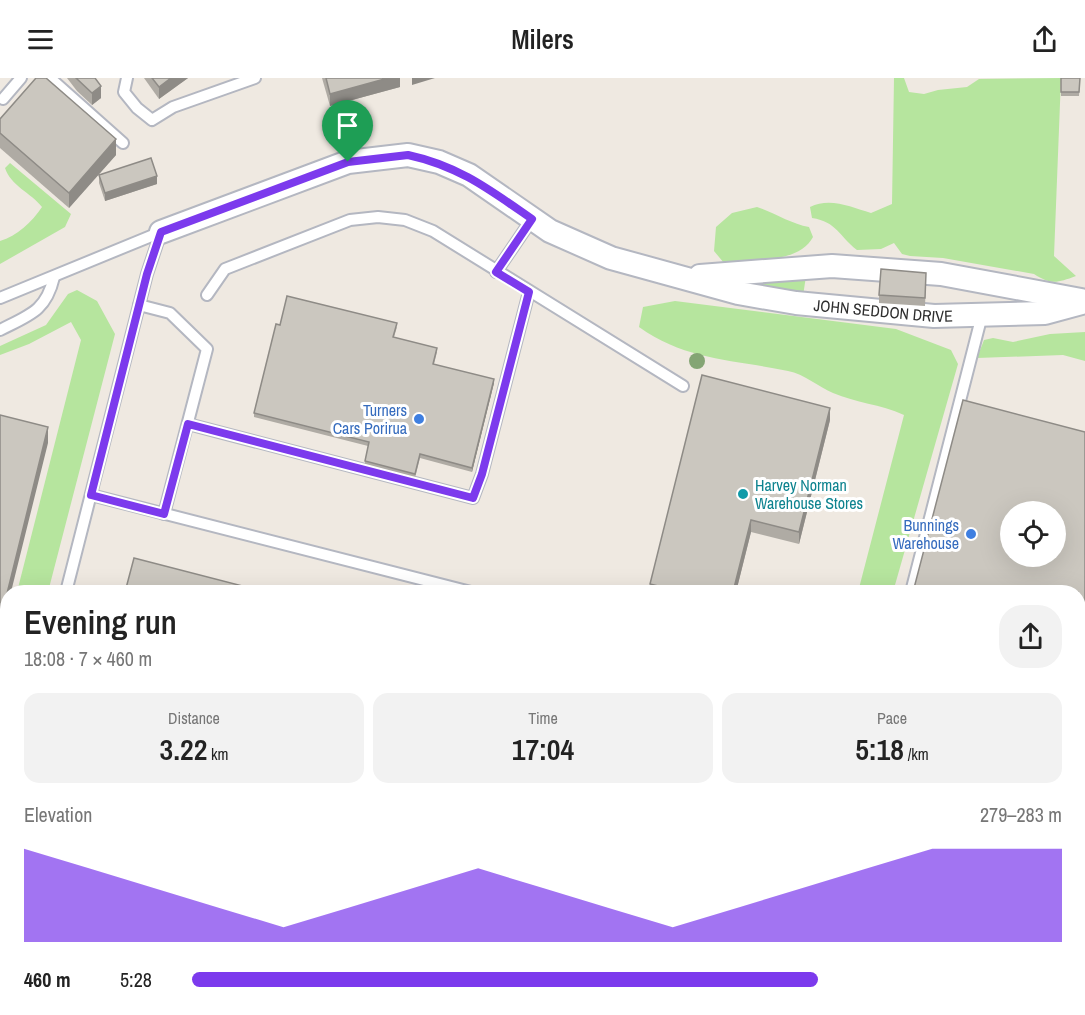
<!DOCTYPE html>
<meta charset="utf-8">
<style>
:root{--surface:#fff;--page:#f2f2f2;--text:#222;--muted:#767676;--accent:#7c3aed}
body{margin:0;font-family:"Archivo Narrow",sans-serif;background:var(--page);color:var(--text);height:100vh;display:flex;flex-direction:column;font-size:22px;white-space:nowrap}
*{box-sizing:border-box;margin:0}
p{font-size:20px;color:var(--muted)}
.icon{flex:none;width:33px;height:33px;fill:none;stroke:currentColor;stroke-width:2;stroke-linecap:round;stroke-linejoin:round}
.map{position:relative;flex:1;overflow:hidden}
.details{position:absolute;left:0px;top:507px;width:1086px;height:430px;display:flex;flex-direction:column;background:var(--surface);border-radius:24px 24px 0 0;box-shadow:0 6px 24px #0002}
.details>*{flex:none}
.buttons{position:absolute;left:1000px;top:423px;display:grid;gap:12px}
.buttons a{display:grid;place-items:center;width:66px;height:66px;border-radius:50%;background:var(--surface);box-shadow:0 6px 24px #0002;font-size:30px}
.pin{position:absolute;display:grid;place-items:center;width:51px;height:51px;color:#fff;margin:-62px -26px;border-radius:50% 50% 50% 0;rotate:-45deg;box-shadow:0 0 6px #0007}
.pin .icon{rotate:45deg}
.round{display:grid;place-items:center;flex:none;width:63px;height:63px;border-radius:24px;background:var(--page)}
.summary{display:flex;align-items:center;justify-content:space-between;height:102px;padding:0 24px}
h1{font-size:33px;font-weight:600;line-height:45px}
.stats{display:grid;grid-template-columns:repeat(3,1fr);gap:9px;height:102px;padding:6px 24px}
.stats div{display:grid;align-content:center;border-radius:15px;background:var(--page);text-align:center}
.stats b{font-size:30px;font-weight:600}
.stats small{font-size:16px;font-weight:400}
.stats p{font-size:16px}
.chart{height:168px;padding:12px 24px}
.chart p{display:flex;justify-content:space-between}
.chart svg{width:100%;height:108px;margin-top:6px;fill:var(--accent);opacity:.7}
ul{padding:0 24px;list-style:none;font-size:20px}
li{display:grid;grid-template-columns:96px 72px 1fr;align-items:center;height:45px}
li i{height:15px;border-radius:8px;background:var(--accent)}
header{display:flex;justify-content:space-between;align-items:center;height:78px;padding:0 24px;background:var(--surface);font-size:27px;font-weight:600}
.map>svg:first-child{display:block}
.green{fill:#b6e59e}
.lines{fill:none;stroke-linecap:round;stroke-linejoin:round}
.service-casing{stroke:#b4b7c1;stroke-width:14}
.minor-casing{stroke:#b4b7c1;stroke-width:26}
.service{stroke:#fff;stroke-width:10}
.minor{stroke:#fff;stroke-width:22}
.tree{fill:#84a574}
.wall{fill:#afaba4}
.shaded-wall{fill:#8e8b86}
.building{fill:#cbc7bf;stroke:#8e8b86;stroke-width:1.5;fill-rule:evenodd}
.route-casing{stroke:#fff;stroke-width:12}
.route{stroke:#7c3aed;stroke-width:8}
.shop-dot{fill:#3f7fe0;stroke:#fff;stroke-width:2}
.culture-dot{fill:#0f9aa8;stroke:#fff;stroke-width:2}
.labels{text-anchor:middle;stroke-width:6;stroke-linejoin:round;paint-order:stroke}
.street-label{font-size:16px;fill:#2e2e2e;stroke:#fff}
.shop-label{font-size:16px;fill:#366cbe;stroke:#fff;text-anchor:end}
.culture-label{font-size:16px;fill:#0d838f;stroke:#fff;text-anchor:start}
</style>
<header><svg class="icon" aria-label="menu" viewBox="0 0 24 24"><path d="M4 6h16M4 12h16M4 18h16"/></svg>Milers<svg class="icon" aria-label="share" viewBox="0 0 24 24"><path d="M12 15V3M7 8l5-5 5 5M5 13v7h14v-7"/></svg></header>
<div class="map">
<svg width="1085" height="937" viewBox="0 0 1085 937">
<rect width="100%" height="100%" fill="#efe9e1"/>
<!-- green -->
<g class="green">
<path d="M 894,0 L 904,0 L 909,14 L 924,16 L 938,12 L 967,9 L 979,1 L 1061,0 L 1054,178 L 1076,198 C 1057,205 1051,207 1034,196 L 943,180 L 910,178 L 902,176 L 894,165 L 881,171 L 857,172 C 839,158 837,144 812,140 L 810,129 C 830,119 851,129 871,135 L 892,126 Z"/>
<path d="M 10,85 L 71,136 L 65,149 L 0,186 L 0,163 C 17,158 32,144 42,129 C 30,114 11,108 5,90 Z"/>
<path d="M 757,129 C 775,135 791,146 809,149 L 813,159 C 799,186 752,181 724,185 L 714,173 L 716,149 L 732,135 Z"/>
<polygon points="806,198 803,218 738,204"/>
<polygon points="77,212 97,223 115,256 48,514 17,514 81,262 71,244 29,266 0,277 0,268 46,247 68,216"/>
<path d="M 675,223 L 896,251 L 951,272 L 958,286 L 893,514 L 858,514 L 904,337 C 880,326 856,325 833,315 C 819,309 804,296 788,293 C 732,281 687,283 639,249 L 643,229 Z"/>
<polygon points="1085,254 1085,283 1063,277 977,280 984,262 993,260 1013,264 1050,256"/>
<polygon points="7,554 7,672 0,701 0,584"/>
</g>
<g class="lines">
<!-- service casing -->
<g class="service-casing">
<g id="service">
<polyline points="50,0 123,65"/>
<polyline points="127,0 124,14 137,30 152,42 173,29 255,0"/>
<polyline points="3,21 21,0"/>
<polyline points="496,194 532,141"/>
<polyline points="207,217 225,191 350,142 378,139 405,142 433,153 683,308"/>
<polyline points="0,220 161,154"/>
<polyline points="139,227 170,235 207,271 164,436"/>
<path d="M 0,252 C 30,237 46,233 54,199"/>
<polyline points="188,346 473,420 482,396 529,214"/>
<polyline points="91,417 471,514"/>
<polyline points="66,514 147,196 161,154"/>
<polyline points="911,514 982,237"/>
<polyline points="1078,696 1085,671"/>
<polyline points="1078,761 1085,763"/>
<polyline points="0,762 8,734"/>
<polyline points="742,937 744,930"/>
</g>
</g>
<!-- minor casing -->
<g class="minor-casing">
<g id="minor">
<path id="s1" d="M 161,154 L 348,84 L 408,77 L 439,84 L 469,97 L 550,153 L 611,180 L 738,215 L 796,225 L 934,238 L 1045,235 L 1085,224"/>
<polyline points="700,198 832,188 941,196 1081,222"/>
</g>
</g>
<!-- service -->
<use href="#service" class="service"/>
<!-- minor -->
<use href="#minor" class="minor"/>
</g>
<!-- trees -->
<circle class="tree" cx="697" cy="283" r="8"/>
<!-- wall -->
<g class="wall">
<polygon points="67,0 95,0 101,20 92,27 77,13"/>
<polygon points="144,0 188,0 159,21"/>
<polygon points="322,0 400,0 400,9 330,28"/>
<polygon points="1061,0 1080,0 1079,18 1061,18"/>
<polygon points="0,41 116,77 69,130 0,70"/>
<polygon points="99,97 157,106 105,123 99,105"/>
<polygon points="926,203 925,228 879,225 879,217"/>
<polygon points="397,249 394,259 437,274 434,286 494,305 472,394 420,380 415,400 365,387 365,383 368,368 254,339 254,335"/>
<polygon points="830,342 799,466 751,454 736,514 650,514 650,506"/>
<polygon points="1085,354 1085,576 1078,574 1078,514"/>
</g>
<!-- shaded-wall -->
<g class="shaded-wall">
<polygon points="171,0 188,0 159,21 159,9"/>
<polygon points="388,0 400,0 400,9 330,28 330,16"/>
<polygon points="412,0 435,0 412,7"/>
<polygon points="101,8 101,20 92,27 92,15"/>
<polygon points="116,61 116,77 69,130 69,115"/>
<polygon points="157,98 157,106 105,123 105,115"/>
<polygon points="494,301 494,305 472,394 472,390"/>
<polygon points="830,330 830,342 799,466 799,454"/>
<polygon points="48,349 48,365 11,514 8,514 8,529 0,560 0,544"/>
<polygon points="751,442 751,454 736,514 733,514"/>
<polygon points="1085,819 1085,823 1079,840 1079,836"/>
<polygon points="666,930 670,930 668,937 664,937"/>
<polygon points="902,930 906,930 904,937 900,937"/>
</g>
<!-- building -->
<g class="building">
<polygon points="36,0 46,0 116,61 69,115 0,55 0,41"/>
<polygon points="76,0 95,0 101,8 92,15"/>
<polygon points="152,0 171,0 159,9"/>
<polygon points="326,0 388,0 330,16"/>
<polygon points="1061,0 1080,0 1079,14 1061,14"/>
<polygon points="151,80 157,98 105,115 99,97"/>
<polygon points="881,191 926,195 925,220 879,217"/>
<polygon points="287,218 397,245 393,259 437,270 433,286 494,301 472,390 420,376 415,396 365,383 369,364 254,335 276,246 280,247"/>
<polygon points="702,297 830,330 799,454 751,442 733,514 682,514 650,506"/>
<path d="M 963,322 L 1085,354 L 1085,564 L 1078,562 L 1078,514 L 913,514 ZM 1011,434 L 1056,434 L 1056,478 L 1011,478 Z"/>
<polygon points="0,337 48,349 0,544"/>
<polygon points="134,480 266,514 125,514"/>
<polygon points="1081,784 1085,785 1085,819 1079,836 1078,790"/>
<polygon points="8,866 8,930 666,930 664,937 0,937 0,896"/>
<polygon points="776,930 902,930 900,937 774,937"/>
</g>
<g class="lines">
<!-- route casing -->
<g class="route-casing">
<path id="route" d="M 408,77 C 459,88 490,112 532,141 L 496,194 L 529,214 L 482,396 L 473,420 L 188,346 L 164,436 L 91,417 L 147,196 L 161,154 L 348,84 Z"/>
</g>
<!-- route -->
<use href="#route" class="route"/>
</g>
<!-- markers -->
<g class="shop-dot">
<circle cx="419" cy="341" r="6"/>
<circle cx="971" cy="456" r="6"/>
</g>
<circle class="culture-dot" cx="743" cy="416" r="6"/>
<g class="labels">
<!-- street labels -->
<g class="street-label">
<text dy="6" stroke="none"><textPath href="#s1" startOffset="768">JOHN SEDDON DRIVE</textPath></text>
</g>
<!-- shop labels -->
<g class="shop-label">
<text x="407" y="338">Turners<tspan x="407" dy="18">Cars Porirua</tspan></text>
<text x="959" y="453">Bunnings<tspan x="959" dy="18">Warehouse</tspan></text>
</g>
<!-- culture labels -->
<g class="culture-label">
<text x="755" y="413">Harvey Norman<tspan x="755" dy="18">Warehouse Stores</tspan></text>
</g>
</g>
</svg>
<div class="buttons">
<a><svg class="icon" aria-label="locate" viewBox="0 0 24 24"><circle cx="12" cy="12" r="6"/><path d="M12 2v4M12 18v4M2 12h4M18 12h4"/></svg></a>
</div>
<div class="pin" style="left:348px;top:84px;background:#1e9e55"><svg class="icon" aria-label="arrive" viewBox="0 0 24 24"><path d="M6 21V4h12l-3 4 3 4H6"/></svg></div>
<section class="details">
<div class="summary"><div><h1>Evening run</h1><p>18:08 · 7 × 460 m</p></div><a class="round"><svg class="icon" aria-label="share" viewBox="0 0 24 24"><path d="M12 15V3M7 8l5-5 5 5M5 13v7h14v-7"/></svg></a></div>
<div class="stats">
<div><p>Distance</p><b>3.22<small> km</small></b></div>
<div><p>Time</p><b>17:04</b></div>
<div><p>Pace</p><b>5:18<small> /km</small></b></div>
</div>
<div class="chart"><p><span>Elevation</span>279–283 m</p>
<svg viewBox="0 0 160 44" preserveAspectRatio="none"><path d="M0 44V6L10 14L20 22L30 30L40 38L50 30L60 22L70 14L80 22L90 30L100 38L110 30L120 22L130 14L140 6L150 6L160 6V44z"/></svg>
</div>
<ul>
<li><b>460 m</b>5:28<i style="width:72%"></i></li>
</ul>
</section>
</div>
